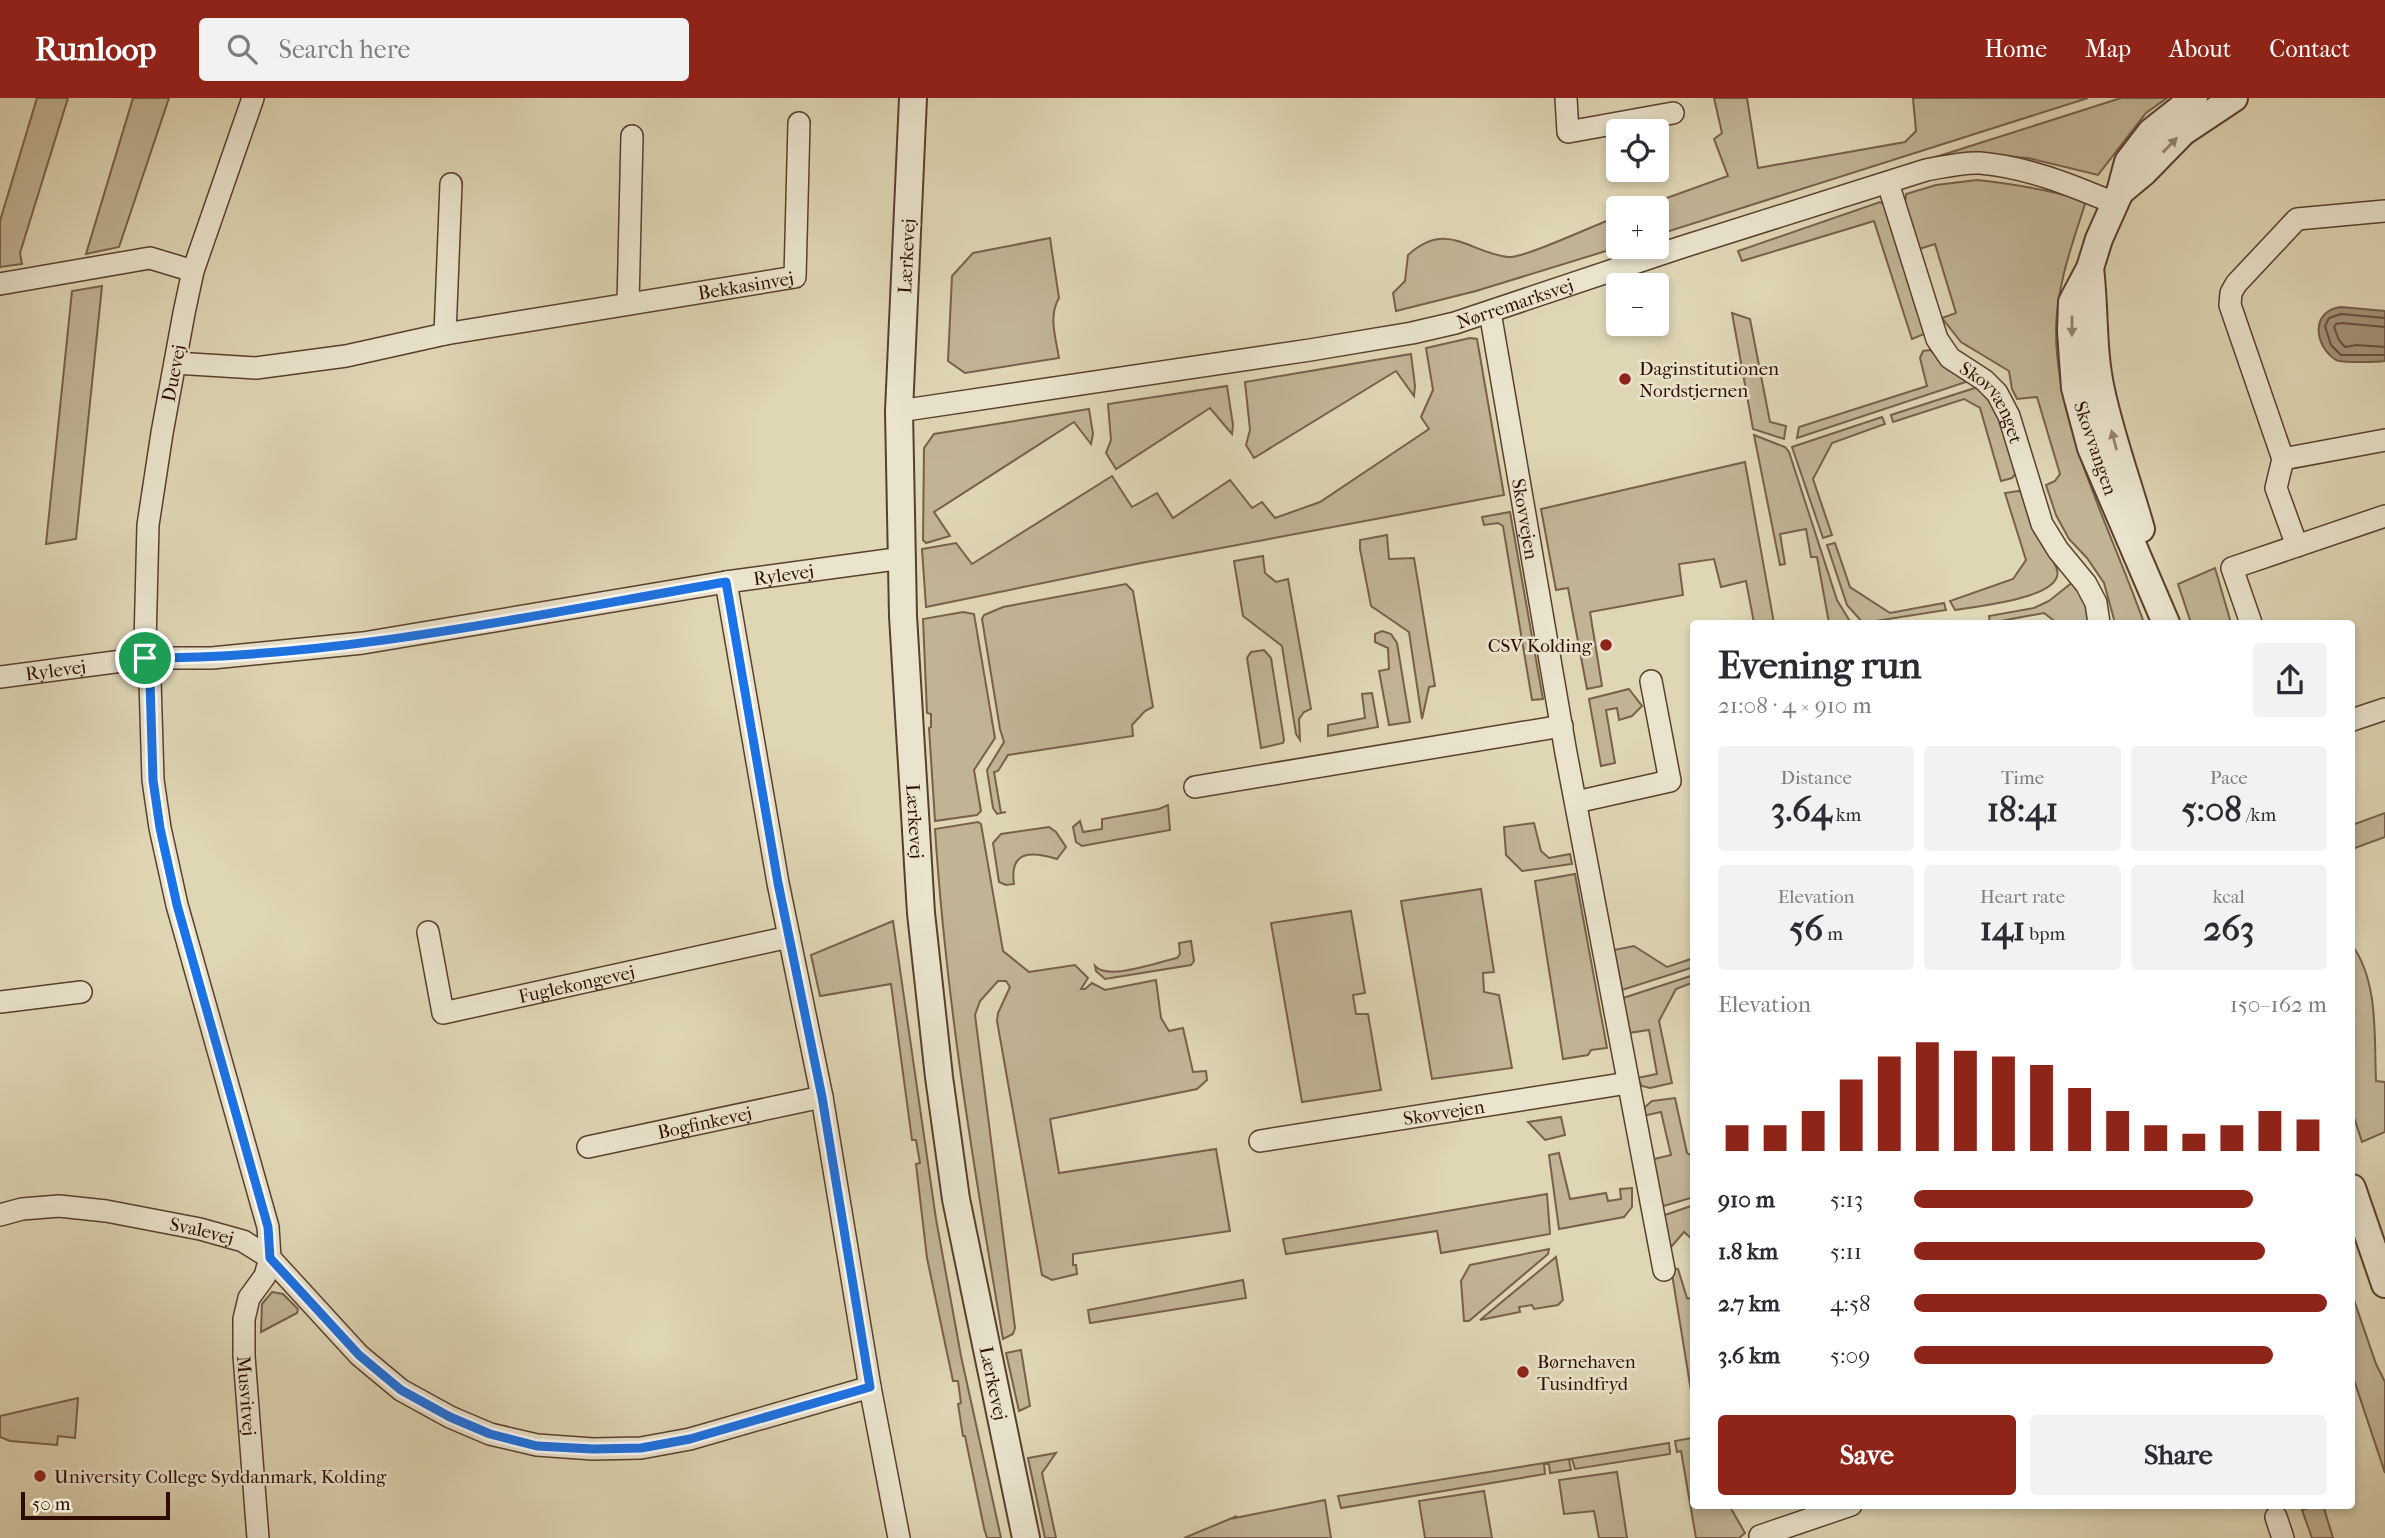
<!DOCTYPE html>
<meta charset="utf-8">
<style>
:root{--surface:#fff;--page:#f2f2f3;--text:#2b2b33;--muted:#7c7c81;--accent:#8f2418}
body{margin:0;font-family:"IM FELL French Canon",serif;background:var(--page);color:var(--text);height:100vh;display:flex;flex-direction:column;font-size:26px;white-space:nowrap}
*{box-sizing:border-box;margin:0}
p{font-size:23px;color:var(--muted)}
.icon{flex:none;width:38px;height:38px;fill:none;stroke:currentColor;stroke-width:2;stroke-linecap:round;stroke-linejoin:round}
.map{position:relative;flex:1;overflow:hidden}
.panel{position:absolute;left:1690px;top:522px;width:665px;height:889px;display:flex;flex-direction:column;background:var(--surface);border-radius:7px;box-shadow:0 4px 10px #0003}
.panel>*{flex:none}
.fabs{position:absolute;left:1606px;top:21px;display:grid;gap:14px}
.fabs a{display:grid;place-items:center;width:63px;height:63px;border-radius:7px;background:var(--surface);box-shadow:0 4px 10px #0003;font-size:35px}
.scale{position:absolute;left:21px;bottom:18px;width:149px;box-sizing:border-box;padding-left:7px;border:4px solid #2e0d00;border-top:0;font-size:19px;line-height:24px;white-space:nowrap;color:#2e0d00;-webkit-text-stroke:5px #eae4ce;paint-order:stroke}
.pin{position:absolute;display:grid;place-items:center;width:60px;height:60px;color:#fff;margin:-30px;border:4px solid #fff;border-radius:50%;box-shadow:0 2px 7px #0007}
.round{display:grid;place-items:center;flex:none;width:74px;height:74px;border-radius:7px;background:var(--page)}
.summary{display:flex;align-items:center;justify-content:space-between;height:119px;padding:0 28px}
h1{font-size:38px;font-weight:700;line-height:52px}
.figures{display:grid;grid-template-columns:repeat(3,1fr);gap:10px;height:119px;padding:7px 28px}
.figures div{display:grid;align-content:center;border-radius:7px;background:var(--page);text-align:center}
.figures b{font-size:35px;font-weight:700}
.figures small{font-size:19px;font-weight:400}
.figures p{font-size:19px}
.chart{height:196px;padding:14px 28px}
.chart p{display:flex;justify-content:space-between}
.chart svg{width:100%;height:126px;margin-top:7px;stroke:var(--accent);stroke-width:6}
.cta{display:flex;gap:14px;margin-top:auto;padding:14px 28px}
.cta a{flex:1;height:80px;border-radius:7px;background:var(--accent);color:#fff;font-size:28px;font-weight:700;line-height:80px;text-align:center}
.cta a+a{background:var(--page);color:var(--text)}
ul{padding:0 28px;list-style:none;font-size:23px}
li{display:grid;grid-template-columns:112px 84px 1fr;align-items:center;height:52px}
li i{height:18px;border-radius:9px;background:var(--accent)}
header{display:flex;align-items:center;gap:42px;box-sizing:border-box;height:98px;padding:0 35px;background:var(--accent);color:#fff}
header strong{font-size:33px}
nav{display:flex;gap:38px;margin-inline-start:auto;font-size:24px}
.search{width:490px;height:63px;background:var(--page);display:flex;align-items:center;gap:18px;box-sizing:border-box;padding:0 24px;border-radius:7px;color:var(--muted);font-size:26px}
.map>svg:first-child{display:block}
.green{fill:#c1b495;stroke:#78604a;stroke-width:2}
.water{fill:#a39277;stroke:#745d47;stroke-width:2}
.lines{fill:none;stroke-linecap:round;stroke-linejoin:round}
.shore{stroke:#68503c;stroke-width:2}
.minor-casing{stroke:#5a3f2d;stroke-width:24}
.tertiary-casing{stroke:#5a3f2d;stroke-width:30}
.minor{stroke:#eae4ce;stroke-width:21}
.tertiary{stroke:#eae4ce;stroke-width:26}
.oneway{fill:#958371}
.route-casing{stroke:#fff;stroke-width:14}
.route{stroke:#1a73e8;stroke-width:9}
.poi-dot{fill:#8f2418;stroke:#eae4ce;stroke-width:2.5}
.labels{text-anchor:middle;stroke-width:5;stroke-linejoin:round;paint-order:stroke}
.street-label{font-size:19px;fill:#2e0d00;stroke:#eae4ce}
.poi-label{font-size:19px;fill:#2e0d00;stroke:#eae4ce;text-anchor:start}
</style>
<header>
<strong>Runloop</strong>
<div class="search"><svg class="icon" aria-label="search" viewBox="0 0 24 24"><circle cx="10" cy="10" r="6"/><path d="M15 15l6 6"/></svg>Search here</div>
<nav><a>Home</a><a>Map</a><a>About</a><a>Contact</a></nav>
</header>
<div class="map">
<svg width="2385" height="1440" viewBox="0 0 2385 1440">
<rect width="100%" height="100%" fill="#dfd6b4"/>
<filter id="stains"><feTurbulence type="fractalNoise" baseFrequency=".00286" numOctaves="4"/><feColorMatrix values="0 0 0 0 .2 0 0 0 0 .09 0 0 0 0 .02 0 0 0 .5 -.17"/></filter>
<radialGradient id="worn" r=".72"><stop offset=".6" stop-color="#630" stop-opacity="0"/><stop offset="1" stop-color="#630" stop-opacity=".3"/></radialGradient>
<!-- green -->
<g class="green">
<polygon points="37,0 68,0 20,155 22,166 0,169 0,123"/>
<polygon points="133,0 169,0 119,149 86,156"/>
<polygon points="1714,0 1747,0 1758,70 1905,44 1916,33 1913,0 2088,0 1657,137 1657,110 1639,110 1728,78 1714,41 1722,35"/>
<polygon points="2121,0 2167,0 2146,15 2098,77 2028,60 1983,57 1929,66 1936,59"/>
<path d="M 1977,82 C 2013,86 2047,91 2082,102 L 2085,106 C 2072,147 2057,187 2056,230 C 2055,329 2112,433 2144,525 L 2115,525 L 2104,485 L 2087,460 L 2069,441 L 2056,417 L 2046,387 L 2055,383 L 2060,376 L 2037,299 L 2017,301 L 2012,291 L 2009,273 L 1961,244 L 1942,220 L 1956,215 L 1935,146 L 1919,151 L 1905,105 L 1906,96 L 1936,87 Z"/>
<polygon points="1880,104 1890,110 1929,234 1912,241 1874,123 1742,163 1738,153"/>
<path d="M 1619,118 L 1619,149 L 1476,193 L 1396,213 L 1393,195 L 1405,183 L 1408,157 C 1447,122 1468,154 1508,159 C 1523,161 1599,125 1619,118 Z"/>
<path d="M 1050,140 L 1059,200 C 1048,218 1056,241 1059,260 L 965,275 L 948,263 L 952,178 L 973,155 Z"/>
<polygon points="102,188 76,441 46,446 72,193"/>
<polygon points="1732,215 1750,221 1770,324 1786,328 1784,341 1753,331"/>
<polygon points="1470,240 1477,241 1504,397 1141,465 926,509 922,451 956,445 972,466 1112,378 1132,409 1157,395 1173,420 1230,382 1252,410 1262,404 1275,420 1320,404 1429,331 1421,319 1433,292 1426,250"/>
<polygon points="1930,252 1967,281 1966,284 1797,340 1799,329 1927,288 1920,260 1923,253"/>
<polygon points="1411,256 1415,288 1414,298 1396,273 1254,360 1246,347 1250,332 1245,284"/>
<polygon points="1227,288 1233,327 1232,336 1210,310 1116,371 1106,355 1111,342 1108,306"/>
<polygon points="1981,288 1992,299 2017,374 2012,380 2001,383 1980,310 1964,301 1893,324 1891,317"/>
<polygon points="1089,311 1093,336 1091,346 1074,324 934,414 950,438 926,445 923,442 924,350 934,336"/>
<polygon points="1882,319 1885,326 1832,345 1813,381 1832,437 1823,440 1792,349"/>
<polygon points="1754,337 1785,349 1789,354 1837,502 1851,525 1829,525 1817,459 1811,459 1806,431 1780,436 1785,466 1780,467"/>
<polygon points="1745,364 1774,525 1754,525 1746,483 1721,489 1714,461 1679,466 1683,497 1590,514 1602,588 1587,591 1568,490 1556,492 1541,411"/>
<path d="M 2018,393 L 2022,394 C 2029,411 2034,429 2042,446 C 2046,454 2053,461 2056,469 C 2071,500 1971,509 1955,512 L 1950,503 L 2013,481 L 2026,462 L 2005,395 Z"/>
<polygon points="1510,414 1543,601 1532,602 1503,428 1498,425 1484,427 1482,419"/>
<polygon points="1387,437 1389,461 1414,460 1435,588 1429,589 1422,621 1409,534 1371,508 1360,451 1360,442"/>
<polygon points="1835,445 1850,489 1890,515 1944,505 1946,512 1863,525 1847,507 1827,447"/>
<polygon points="1263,458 1265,475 1276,484 1288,481 1311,611 1304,614 1299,621 1300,642 1296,636 1282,548 1243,518 1234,463"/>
<polygon points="2215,470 2231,525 2191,525 2178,486"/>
<polygon points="2074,483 2084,496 2090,525 2057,525 2044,515 1990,525 1989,518 2034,510 2049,503"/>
<polygon points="1126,486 1133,493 1153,609 1145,613 1132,627 1133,638 1008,657 998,673 994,674 1001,715 1006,714 997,716 993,710 987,672 1004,644 1000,631 982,521 984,517 1003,509"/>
<polygon points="963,514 974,516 995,640 974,672 981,713 977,717 935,723 929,630 931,629 931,616 927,615 923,521"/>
<polygon points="1382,533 1391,536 1397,545 1410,624 1389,627 1379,573 1389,571 1388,550 1375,544 1375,536"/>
<polygon points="1264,552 1271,560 1284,642 1283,645 1261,650 1247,560 1251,554"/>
<polygon points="1629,591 1642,608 1632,618 1619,622 1617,610 1606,612 1615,665 1601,668 1589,601"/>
<polygon points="1372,595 1378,629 1328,638 1328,627 1365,620 1362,596"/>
<polygon points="1168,707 1170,732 1082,748 1076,744 1073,729 1080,723 1083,734 1102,731 1102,721 1159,711"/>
<polygon points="2385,715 2385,739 2352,751 2352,727"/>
<path d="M 978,724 L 981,726 L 1003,853 L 1029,874 L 1075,867 L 1088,880 L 1081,891 L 1085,891 L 1092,885 L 1105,892 L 1156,882 L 1161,920 L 1169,933 L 1183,930 L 1193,974 L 1206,973 L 1207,982 L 1197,991 L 1050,1021 L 1059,1075 L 1216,1051 L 1230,1133 L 1073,1156 L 1073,1167 L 1076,1167 L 1077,1176 L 1052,1182 L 1042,1177 L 997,923 L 998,915 L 1010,889 L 1006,883 L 998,883 L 980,903 L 975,917 L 1015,1230 L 1013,1236 L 1003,1241 C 974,1072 946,902 935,731 Z"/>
<polygon points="1534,725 1541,753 1549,760 1570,756 1572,766 1522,773 1506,757 1504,729"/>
<path d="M 1049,729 L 1056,734 L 1066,749 L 1057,761 C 1032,753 1009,752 1014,786 L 1006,787 L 999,784 L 993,745 L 1001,736 Z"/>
<polygon points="1575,776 1607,950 1591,952 1588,957 1563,961 1535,783"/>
<polygon points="1481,791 1494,874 1483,875 1484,894 1499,897 1512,970 1432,981 1401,803"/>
<polygon points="1351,813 1365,895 1353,897 1356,916 1368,916 1381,992 1302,1004 1271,825"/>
<polygon points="893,823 936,1121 961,1258 1001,1440 987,1440 984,1430 965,1338 963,1338 958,1306 961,1305 958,1283 953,1283 927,1160 916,1066 920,1065 916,1042 912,1042 891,886 820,898 811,857"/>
<path d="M 1191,843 L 1194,863 L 1191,867 L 1105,881 L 1096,873 L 1095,868 C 1108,883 1158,864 1177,860 L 1180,856 L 1179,845 Z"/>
<path d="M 2352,847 C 2379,884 2374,940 2376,983 L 2385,984 L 2385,1034 L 2362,1044 L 2352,1013 Z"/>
<polygon points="1634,848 1667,869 1694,860 1694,869 1622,892 1614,852"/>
<polygon points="1694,877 1694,884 1676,891 1659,923 1672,985 1650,990 1642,988 1637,980 1657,976 1649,932 1628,935 1623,900"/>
<polygon points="1675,1000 1687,1055 1694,1059 1694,1099 1660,1109 1650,1062 1671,1057 1661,1014 1643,1018 1645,1009 1652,1003"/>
<polygon points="1561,1019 1565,1037 1545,1042 1528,1024"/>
<polygon points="1559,1055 1570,1101 1606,1095 1608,1103 1621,1101 1620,1091 1632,1090 1632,1109 1624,1119 1559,1131 1549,1057"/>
<polygon points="1547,1096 1550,1136 1441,1155 1437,1133 1286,1156 1283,1141"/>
<polygon points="1694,1107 1694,1143 1684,1134 1672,1148 1668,1145 1662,1118"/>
<polygon points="1549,1151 1548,1156 1469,1223 1464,1223 1461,1183 1470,1167"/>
<polygon points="1556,1159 1563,1202 1558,1207 1534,1211 1532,1207 1519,1209 1520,1214 1480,1222"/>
<polygon points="1671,1170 1678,1171 1687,1200 1694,1201 1694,1311"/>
<polygon points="1243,1182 1246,1200 1090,1225 1088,1212"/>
<polygon points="2352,1187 2354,1202 2376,1266 2385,1284 2385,1375 2352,1276"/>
<polygon points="272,1194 283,1196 298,1211 297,1215 261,1234 262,1206"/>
<polygon points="1021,1252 1030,1308 1019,1313 1006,1255"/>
<polygon points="78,1300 75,1340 58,1338 57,1347 10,1343 0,1339 0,1318"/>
<polygon points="1691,1340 1694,1345 1694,1407 1729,1407 1745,1435 1739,1440 1696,1440 1681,1353 1677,1354 1675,1343"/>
<polygon points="1669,1345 1670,1356 1575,1371 1572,1361 1569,1362 1571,1372 1550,1375 1549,1366 1544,1366 1545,1376 1341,1410 1338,1398"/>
<polygon points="1056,1355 1042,1375 1056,1440 1045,1440 1028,1360"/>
<polygon points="1617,1374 1627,1440 1599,1440 1594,1413 1564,1416 1559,1382"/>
<polygon points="1484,1393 1492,1440 1425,1440 1419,1403"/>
<polygon points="1325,1402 1331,1440 1184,1440 1237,1418 1235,1420"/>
<polygon points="2317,1407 2323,1407 2333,1440 2312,1440 2302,1412"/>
</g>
<!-- water -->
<path class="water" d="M 2341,209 L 2385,213 L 2385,263 C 2379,264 2340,265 2336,262 C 2314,248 2310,213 2341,209 Z"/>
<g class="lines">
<!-- shore -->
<g class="shore">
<polyline points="2385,220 2341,216 2329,220 2325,228 2331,247 2341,257 2385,257"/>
<polyline points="2385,229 2342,225 2336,226 2334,229 2339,242 2345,249 2356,247 2385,249"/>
</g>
<!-- minor casing -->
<g class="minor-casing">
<g id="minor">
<path id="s1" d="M 253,0 L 193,173 L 184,215 L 162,335 L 148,427 L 145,545 L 150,582 L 153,682 L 160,730 L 177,807 L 268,1129 L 270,1160 L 265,1178 L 249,1200 L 244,1221 L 244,1258 L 258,1440"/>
<polyline points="1566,0 1568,34 1673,15"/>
<path id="s2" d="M 1888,85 L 1937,241 L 1950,260 L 1984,282 L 1997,295 L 2009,318 L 2042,426 L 2058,452 L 2086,486 L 2096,505 L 2099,525"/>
<polyline points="0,186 150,160 193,173"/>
<polyline points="628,206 632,38"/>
<path id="s3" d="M 1490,214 L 1566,655 L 1664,1172"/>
<polyline points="445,236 451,86"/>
<path id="s4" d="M 175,265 L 256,270 L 346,258 L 445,236 L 795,179 L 799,25"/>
<path id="s5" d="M 899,313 L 1310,252 L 1412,235 L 1455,225 L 1679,150 L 1926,72 C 1943,69 1962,64 1980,65 C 2027,69 2071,87 2114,105"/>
<polyline points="2283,361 2385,342"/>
<polyline points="2297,448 2276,390 2283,361 2230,207 2231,195 2236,186 2297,121 2385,113"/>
<polyline points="726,484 778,785 822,999 870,1289 899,1440"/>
<polyline points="2251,525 2232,470 2385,418"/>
<path id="s6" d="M 0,579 L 145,560 L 212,560 L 363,545 L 726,484 L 903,460"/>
<polyline points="2352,622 2385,611"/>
<polyline points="1195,689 1562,628"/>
<polyline points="1576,704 1670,683 1651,583"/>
<path id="s7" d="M 428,834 L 443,915 L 789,839"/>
<polyline points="0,904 81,894"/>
<path id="s8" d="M 1260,1043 L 1628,985"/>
<path id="s9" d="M 588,1049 L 822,999"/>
<path id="s10" d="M 0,1117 L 22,1111 L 59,1108 L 106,1113 L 200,1131 L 243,1143 L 270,1160 L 359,1257 L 401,1292 L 450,1319 L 490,1336 L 537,1347 L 593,1351 L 641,1350 L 690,1341 L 870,1289"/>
<polyline points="2276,1419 2283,1440"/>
<polyline points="1761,1440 1760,1438 1851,1407"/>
</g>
</g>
<!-- tertiary casing -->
<g class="tertiary-casing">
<g id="tertiary">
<path id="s11" d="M 913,0 L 899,313 L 903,518 L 921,815 L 939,979 L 956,1101 L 1026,1440"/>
<polyline points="2120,94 2144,74 2183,34 2234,0"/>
<path d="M 2090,170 C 2095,210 2092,252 2101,292 C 2111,339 2128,385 2141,431"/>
<polyline points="2166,525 2091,350 2075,290 2071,233 2072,204 2090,170 2099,141 2120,94 2128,64 2151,34 2194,0"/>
<polyline points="2352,1090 2385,1186"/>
</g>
</g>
<!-- minor -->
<use href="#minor" class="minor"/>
<!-- tertiary -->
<use href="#tertiary" class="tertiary"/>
</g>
<!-- one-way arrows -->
<defs><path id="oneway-solid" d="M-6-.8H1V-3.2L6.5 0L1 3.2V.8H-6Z" transform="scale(1.75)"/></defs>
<g class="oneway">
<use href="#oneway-solid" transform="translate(2170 47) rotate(-46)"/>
<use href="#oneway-solid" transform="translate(2072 228) rotate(90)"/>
<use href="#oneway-solid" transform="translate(2114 342) rotate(-105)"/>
</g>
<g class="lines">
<!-- route casing -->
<g class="route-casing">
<path id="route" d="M 726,484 L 778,785 L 822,999 L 870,1289 L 690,1341 L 641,1350 L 593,1351 L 537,1348 L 490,1336 L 450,1319 L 401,1292 L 359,1257 L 270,1160 L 268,1129 L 177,807 L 160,730 L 153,682 L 150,583 L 145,560 C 341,560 534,517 726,484 Z"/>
</g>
<!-- route -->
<use href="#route" class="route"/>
</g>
<!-- markers -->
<g class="poi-dot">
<circle cx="1625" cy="281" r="7"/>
<circle cx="1606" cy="547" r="7"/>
<circle cx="1523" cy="1274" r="7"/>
<circle cx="40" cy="1378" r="7"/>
</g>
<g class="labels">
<!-- street labels -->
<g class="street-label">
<text transform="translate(906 158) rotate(-87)" y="7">Lærkevej</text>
<text dy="7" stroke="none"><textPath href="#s4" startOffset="578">Bekkasinvej</textPath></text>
<text dy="7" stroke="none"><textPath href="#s5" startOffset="626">Nørremarksvej</textPath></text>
<text transform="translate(173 275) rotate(-79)" y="7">Duevej</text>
<text dy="7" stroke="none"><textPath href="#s2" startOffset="250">Skovvænget</textPath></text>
<text transform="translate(2096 350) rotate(71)" y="7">Skovvangen</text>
<text dy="7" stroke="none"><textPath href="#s3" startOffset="210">Skovvejen</textPath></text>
<text dy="7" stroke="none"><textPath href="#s6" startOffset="791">Rylevej</textPath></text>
<text dy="7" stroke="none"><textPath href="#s6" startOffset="56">Rylevej</textPath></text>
<text dy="7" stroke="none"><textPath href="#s11" startOffset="724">Lærkevej</textPath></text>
<text dy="7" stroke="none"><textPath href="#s7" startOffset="219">Fuglekongevej</textPath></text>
<text dy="7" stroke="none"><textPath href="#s8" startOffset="186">Skovvejen</textPath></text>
<text dy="7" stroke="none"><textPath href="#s9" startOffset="119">Bogfinkevej</textPath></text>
<text dy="7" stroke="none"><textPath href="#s10" startOffset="205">Svalevej</textPath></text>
<text dy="7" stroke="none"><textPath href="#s11" startOffset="1292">Lærkevej</textPath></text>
<text dy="7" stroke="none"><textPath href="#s1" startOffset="1334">Musvitvej</textPath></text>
</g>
<!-- poi labels -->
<g class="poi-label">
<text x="1639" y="277">Daginstitutionen<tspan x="1639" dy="22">Nordstjernen</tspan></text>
<text x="1592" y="554" text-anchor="end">CSV Kolding</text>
<text x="1537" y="1270">Børnehaven<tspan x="1537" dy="22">Tusindfryd</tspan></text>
<text x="54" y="1385">University College Syddanmark, Kolding</text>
</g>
</g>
<rect width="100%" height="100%" filter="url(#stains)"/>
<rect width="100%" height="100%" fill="url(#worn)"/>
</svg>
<div class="fabs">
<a><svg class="icon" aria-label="locate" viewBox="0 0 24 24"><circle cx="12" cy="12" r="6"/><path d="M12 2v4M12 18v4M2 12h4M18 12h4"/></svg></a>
<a>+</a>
<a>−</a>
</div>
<div class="scale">50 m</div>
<div class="pin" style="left:145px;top:560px;background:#1e9e55"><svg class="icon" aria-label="arrive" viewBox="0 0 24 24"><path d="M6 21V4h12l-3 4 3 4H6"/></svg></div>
<section class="panel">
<div class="summary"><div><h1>Evening run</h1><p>21:08 · 4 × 910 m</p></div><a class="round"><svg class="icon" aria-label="share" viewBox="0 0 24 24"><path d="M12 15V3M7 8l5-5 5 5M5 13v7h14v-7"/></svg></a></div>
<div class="figures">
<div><p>Distance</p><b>3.64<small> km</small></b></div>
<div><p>Time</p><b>18:41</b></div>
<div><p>Pace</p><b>5:08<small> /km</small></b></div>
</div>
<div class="figures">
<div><p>Elevation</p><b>56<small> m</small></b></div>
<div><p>Heart rate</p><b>141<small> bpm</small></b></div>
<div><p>kcal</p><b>263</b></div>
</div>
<div class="chart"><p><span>Elevation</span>150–162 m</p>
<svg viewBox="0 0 160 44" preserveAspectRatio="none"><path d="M5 44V35M15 44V35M25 44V30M35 44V19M45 44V11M55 44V6M65 44V9M75 44V11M85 44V14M95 44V22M105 44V30M115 44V35M125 44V38M135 44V35M145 44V30M155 44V33"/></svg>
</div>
<ul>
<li><b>910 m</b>5:13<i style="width:82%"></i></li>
<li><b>1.8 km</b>5:11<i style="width:85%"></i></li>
<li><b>2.7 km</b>4:58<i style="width:100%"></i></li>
<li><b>3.6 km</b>5:09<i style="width:87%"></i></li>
</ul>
<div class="cta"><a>Save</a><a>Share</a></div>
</section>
</div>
